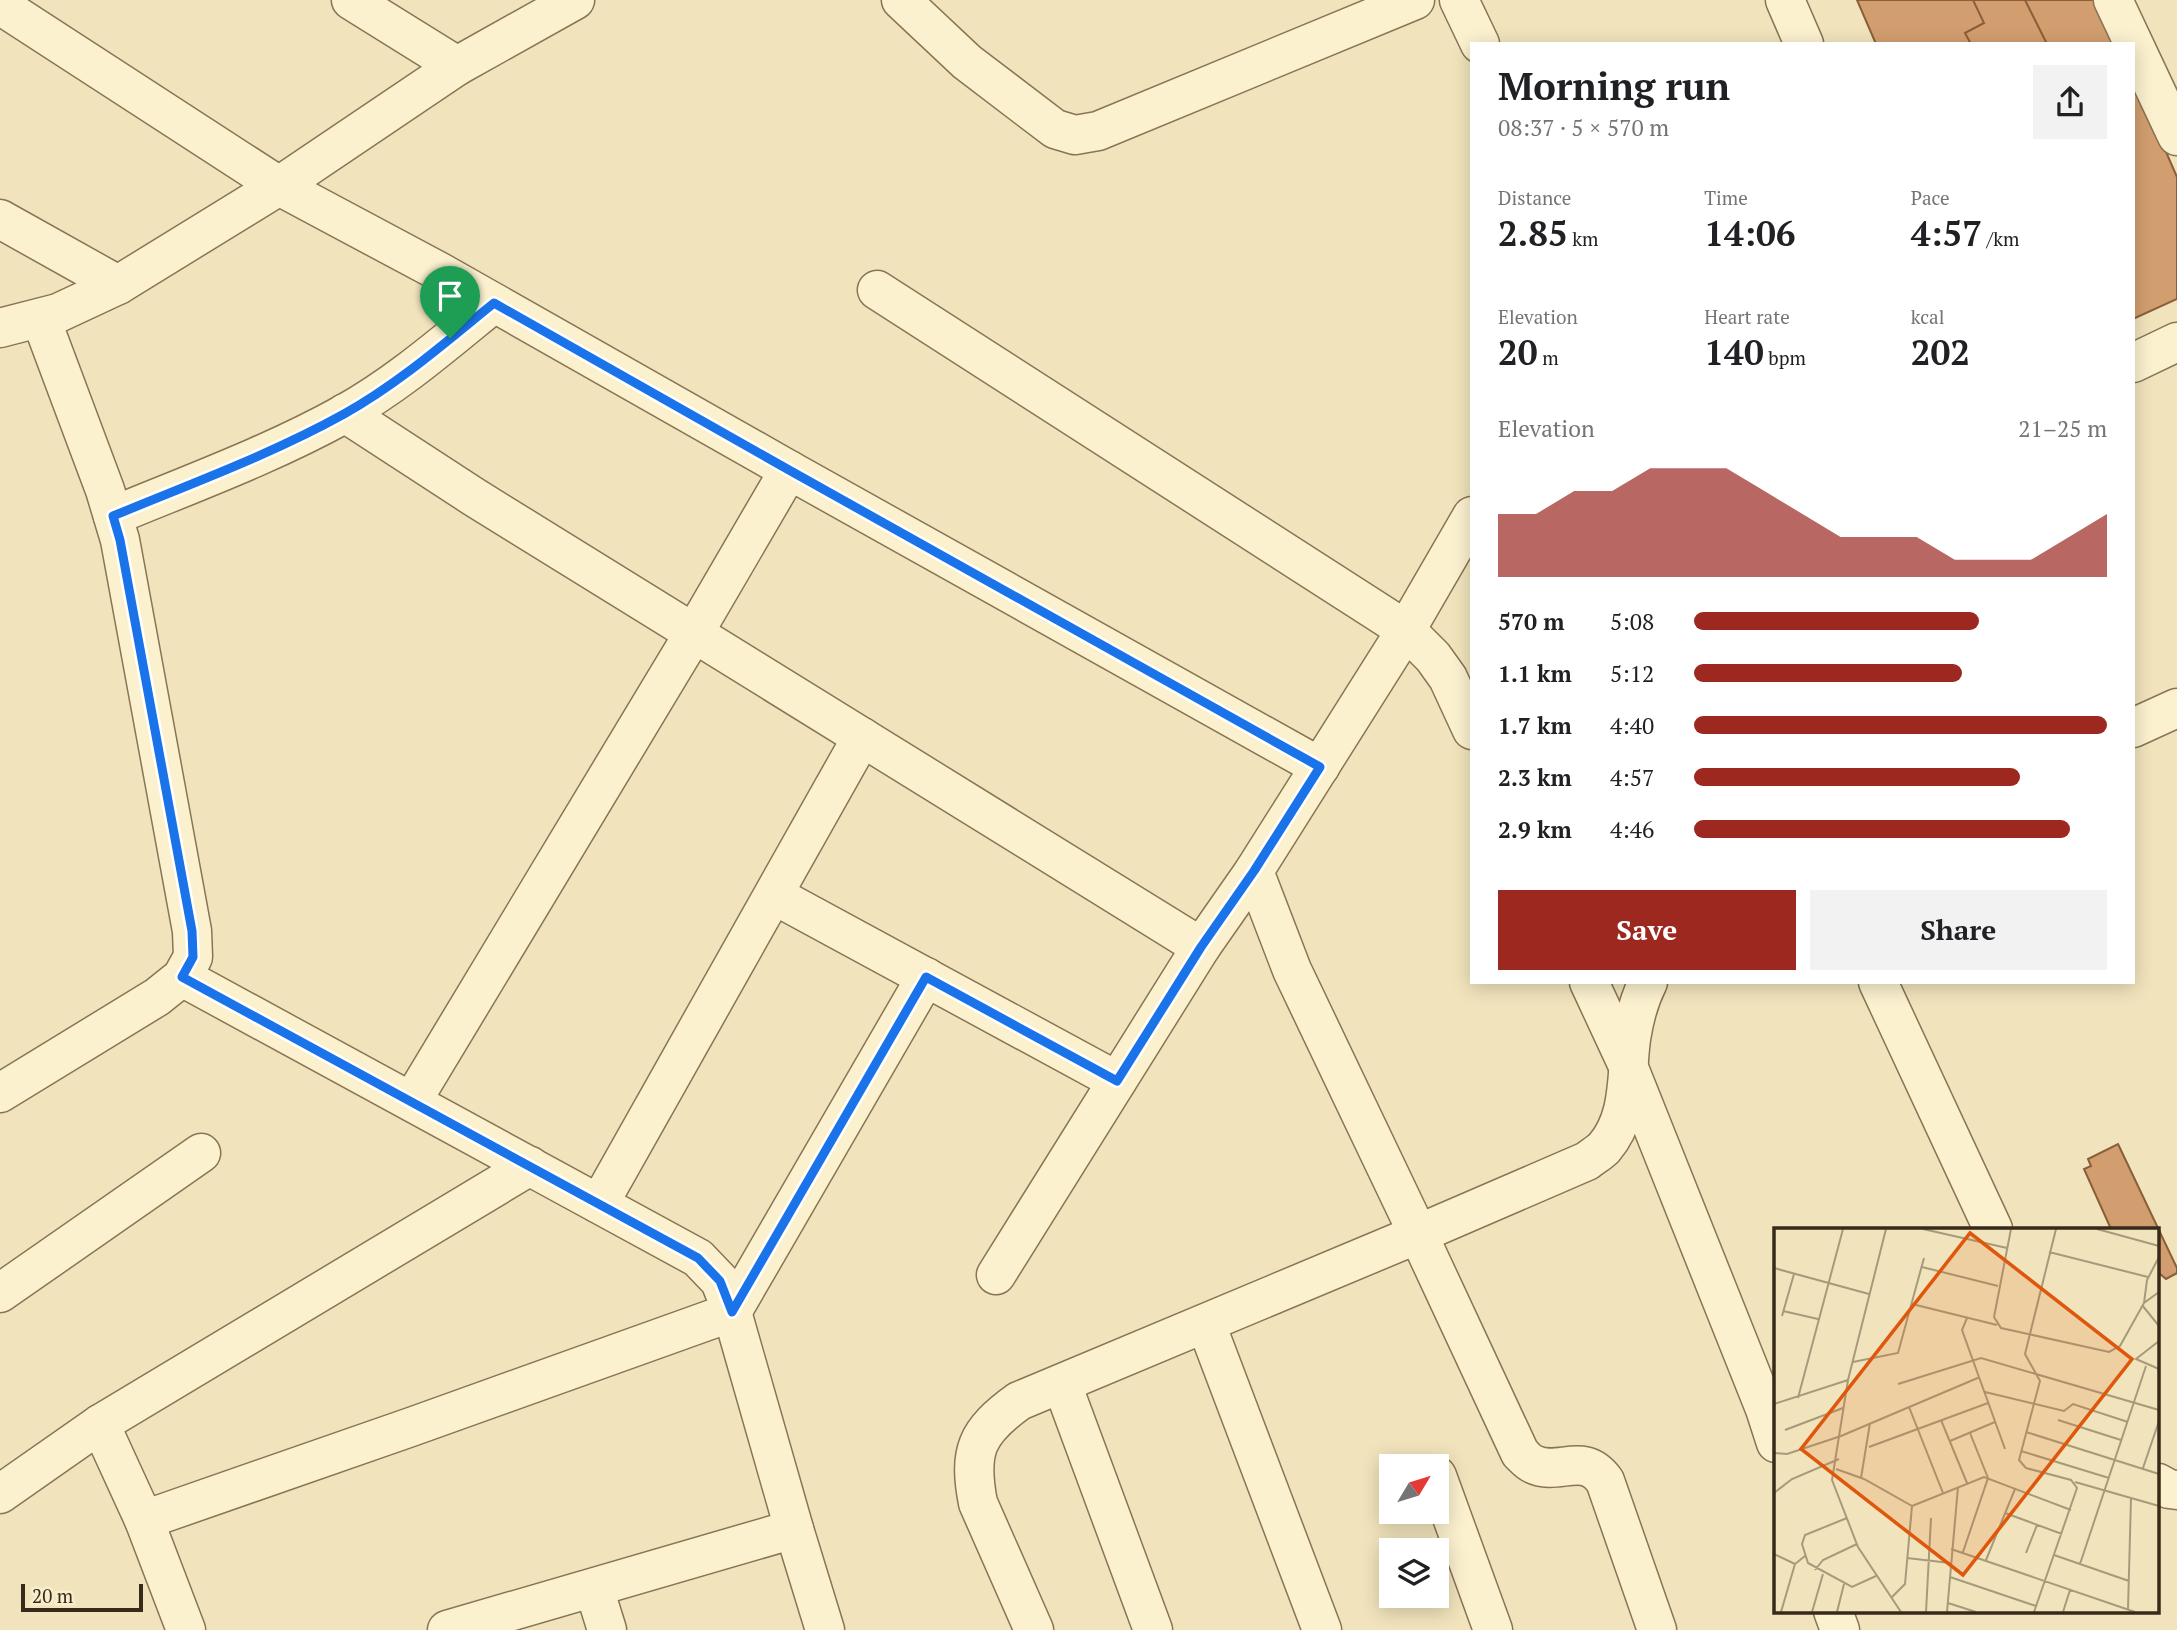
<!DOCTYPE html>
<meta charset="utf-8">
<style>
:root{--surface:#fff;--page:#f2f2f2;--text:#202124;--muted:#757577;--accent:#9c2820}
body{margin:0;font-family:"PT Serif",serif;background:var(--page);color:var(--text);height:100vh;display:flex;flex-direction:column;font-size:26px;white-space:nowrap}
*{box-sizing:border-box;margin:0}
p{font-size:23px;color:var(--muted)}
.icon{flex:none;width:38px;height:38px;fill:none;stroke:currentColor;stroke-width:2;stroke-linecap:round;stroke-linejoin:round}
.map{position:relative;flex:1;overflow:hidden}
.side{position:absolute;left:1470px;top:42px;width:665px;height:942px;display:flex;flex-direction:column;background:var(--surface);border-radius:0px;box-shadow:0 4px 18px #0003}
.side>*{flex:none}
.needle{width:46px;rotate:52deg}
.buttons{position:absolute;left:1379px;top:1454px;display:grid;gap:14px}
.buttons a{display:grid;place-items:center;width:70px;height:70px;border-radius:0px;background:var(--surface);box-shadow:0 4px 18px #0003;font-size:35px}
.scale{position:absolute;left:21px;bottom:18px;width:122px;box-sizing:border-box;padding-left:7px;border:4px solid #372a1a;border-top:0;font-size:19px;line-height:24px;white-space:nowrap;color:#372a1a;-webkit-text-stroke:5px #f8eecc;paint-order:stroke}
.pin{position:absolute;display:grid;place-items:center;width:60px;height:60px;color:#fff;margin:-72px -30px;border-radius:50% 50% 50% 0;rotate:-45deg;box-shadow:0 0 7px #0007}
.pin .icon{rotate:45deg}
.round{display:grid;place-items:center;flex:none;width:74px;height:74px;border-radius:0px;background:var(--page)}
.head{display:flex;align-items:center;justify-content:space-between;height:119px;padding:0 28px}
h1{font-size:38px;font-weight:700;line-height:52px}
.metrics{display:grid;grid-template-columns:repeat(3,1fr);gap:10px;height:119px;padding:7px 28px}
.metrics div{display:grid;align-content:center}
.metrics b{font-size:35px;font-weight:700}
.metrics small{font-size:19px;font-weight:400}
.metrics p{font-size:19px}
.chart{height:196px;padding:14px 28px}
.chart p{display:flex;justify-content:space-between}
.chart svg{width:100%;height:126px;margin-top:7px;fill:var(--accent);opacity:.7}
.action{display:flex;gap:14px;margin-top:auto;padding:14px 28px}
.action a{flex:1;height:80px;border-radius:0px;background:var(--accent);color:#fff;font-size:28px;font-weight:700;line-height:80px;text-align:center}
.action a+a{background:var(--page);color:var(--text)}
ul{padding:0 28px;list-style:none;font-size:23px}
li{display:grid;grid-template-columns:112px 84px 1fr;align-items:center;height:52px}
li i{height:18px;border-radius:9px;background:var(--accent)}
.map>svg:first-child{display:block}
.building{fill:#d29e6f;stroke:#8a5e39;stroke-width:2}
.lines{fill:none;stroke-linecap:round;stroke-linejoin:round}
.street-casing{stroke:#897454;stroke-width:41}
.street{stroke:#fbf1cf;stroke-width:38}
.route-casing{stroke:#fff;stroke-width:14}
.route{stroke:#1a73e8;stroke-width:9}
.inset-road{fill:none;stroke:#a79a7b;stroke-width:2}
.view{fill:#df570d;fill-opacity:0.15;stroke:#df570d;stroke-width:3.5}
.inset-edge{fill:none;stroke:#372a1a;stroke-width:3.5}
</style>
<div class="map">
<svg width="2177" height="1630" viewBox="0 0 2177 1630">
<rect width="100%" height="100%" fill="#f1e4bc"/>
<!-- building -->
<g class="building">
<polygon points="1857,0 2100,0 2119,44 1876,44"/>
<polygon points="1973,0 2025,0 2047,44 1971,44 1965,33 1984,23"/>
<polygon points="2133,76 2177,177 2177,299 2133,319"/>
<polygon points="2118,1144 2177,1268 2177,1273 2166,1279 2159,1273 2158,1274 2158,1229 2111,1229 2084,1169 2091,1166 2088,1159"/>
</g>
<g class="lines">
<!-- street casing -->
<g class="street-casing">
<g id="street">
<polyline points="351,0 457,66"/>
<polyline points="901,0 967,62 1055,129 1075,135 1098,131 1415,0"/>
<polyline points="1459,0 1480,44"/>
<polyline points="1785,0 1804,44"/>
<polyline points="2113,0 2177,136"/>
<polyline points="0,5 279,186 440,272 789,470 1320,767"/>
<polyline points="0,219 118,285"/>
<polyline points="877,290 1406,630 1433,657 1448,678 1472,730"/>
<polyline points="0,328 58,313 118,285 279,186 457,66 575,0"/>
<polyline points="2133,363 2177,342"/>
<polyline points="345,413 474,497 1201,947"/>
<path d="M 113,516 C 190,484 270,455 344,414 C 398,384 446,342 494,303"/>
<polyline points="2133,728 2177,708"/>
<path d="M 1254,871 L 1292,970 L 1418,1234 L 1520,1453 C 1524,1457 1528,1462 1533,1464 C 1559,1477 1583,1450 1605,1481 L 1657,1630"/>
<polyline points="774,895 1117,1081"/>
<polyline points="182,977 698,1258 720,1281 732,1312 794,1529 825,1630"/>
<polyline points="1589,982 1629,1068 1765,1409 1776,1443"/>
<polyline points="1878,982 1993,1229"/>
<polyline points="0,1093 157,997 182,977 193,957 192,931 120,540 105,490 41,319"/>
<polyline points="412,1101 694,633 789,470"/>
<polyline points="599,1204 862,737"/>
<polyline points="996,1275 1201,947 1254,871 1406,630 1472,516"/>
<polyline points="0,1293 201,1153"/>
<polyline points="1206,1324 1322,1630"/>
<polyline points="1062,1384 1153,1630"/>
<polyline points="100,1424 144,1520 186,1630"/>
<polyline points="1437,1476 1493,1630"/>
<polyline points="2158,1483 2169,1489 2177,1490"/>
<polyline points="0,1494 100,1424 530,1166"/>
<polyline points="144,1520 411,1427 732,1312 926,977"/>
<polyline points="594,1588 607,1630"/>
<polyline points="1833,1611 1840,1630"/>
<polyline points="447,1630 794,1529"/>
<path d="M 1034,1630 L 978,1503 C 968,1451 976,1432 1019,1401 L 1418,1234 L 1587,1161 C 1592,1157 1599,1153 1604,1148 C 1631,1117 1626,1076 1631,1039 C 1634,1019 1639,1000 1648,982"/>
</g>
</g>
<!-- street -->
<use href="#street" class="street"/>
</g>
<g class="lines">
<!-- route casing -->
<g class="route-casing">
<path id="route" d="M 494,303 L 789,470 L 1320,767 L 1254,871 L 1201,947 L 1117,1081 L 926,977 L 732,1312 L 720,1281 L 698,1258 L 182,977 L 193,957 L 192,931 L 120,540 L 113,516 C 190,484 270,455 344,414 C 398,384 446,342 494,303 Z"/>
</g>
<!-- route -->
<use href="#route" class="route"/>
</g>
<!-- overview -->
<g transform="translate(1774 1228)">
<rect width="385" height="385" fill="#f1e4bc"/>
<path class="inset-road" d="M 112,1 L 74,152 L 58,252 L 84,319 L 127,384M 149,1 L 233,20M 237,1 L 220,89 L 227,100 L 335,124 L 346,118 L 370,75 L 385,64M 323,1 L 385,18M 275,24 L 374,49M 148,39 L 224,58M 0,40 L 95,66M 370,75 L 373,52 L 385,29M 138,76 L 223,97M 368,77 L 385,98M 9,83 L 44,91M 8,88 L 20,46M 193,90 L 188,102 L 231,221M 385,113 L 362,131 L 385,141M 79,134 L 124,125 L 150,30M 124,156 L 207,130 L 385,182M 211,164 L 290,183 L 299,176 L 354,194M 24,170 L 69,1M 0,176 L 74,152M 135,179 L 169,265M 167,192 L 193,255M 284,192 L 347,212M 11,202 L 69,180M 252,204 L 385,246M 176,213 L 221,194M 95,219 L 214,175M 247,223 L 335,250M 0,225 L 13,226 L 67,208 L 206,149M 369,240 L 385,193M 62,241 L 90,251 L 138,278 L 131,356 L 117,370M 87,250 L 96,195M 301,254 L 385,278M 0,265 L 18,251 L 65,231M 138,278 L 210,249 L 297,282M 231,285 L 288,306M 73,290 L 31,307 L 28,316 L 34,335 L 78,359 L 102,348M 177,321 L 361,384M 189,324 L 214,250 L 196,205M 252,325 L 263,297M 0,326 L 21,336M 280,327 L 355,353M 133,330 L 176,335M 212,332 L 241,261M 306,336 L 372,138M 41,342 L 49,332 L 83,316M 176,349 L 262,378M 174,375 L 202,384M 354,381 L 357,270M 7,384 L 21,336 L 31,328M 38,384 L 49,346M 63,384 L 70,356M 152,384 L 157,290M 173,384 L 184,259M 260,384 L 303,260 L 297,252 L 252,240 L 245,232 L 266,153 L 251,126 L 282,1M 289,384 L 296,362"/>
<path class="view" d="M 196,5 L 358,131 L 189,347 L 27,221 Z"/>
<rect width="385" height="385" class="inset-edge"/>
</g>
</svg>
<div class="buttons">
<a><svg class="needle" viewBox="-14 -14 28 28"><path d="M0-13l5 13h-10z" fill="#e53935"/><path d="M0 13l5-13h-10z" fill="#757577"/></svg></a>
<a><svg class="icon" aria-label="layers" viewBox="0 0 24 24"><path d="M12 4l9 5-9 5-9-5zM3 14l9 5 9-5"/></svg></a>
</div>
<div class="scale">20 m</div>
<div class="pin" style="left:450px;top:338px;background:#1e9e55"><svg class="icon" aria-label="arrive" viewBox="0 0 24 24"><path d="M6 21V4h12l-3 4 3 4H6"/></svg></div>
<section class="side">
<div class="head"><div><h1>Morning run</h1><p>08:37 · 5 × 570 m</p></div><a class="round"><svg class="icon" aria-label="share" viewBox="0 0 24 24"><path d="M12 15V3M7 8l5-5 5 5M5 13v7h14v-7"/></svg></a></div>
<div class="metrics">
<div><p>Distance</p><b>2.85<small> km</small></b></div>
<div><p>Time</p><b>14:06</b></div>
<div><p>Pace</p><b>4:57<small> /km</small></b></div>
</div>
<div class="metrics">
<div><p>Elevation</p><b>20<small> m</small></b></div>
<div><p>Heart rate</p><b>140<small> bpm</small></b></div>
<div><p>kcal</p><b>202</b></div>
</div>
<div class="chart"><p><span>Elevation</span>21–25 m</p>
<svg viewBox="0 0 160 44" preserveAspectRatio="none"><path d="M0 44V22L10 22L20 14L30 14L40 6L50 6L60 6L70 14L80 22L90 30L100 30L110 30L120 38L130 38L140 38L150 30L160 22V44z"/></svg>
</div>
<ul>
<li><b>570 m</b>5:08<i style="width:69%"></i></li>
<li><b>1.1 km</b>5:12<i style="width:65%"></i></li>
<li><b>1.7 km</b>4:40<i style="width:100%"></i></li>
<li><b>2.3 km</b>4:57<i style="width:79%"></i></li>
<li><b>2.9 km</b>4:46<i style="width:91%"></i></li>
</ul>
<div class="action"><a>Save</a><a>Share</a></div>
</section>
</div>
